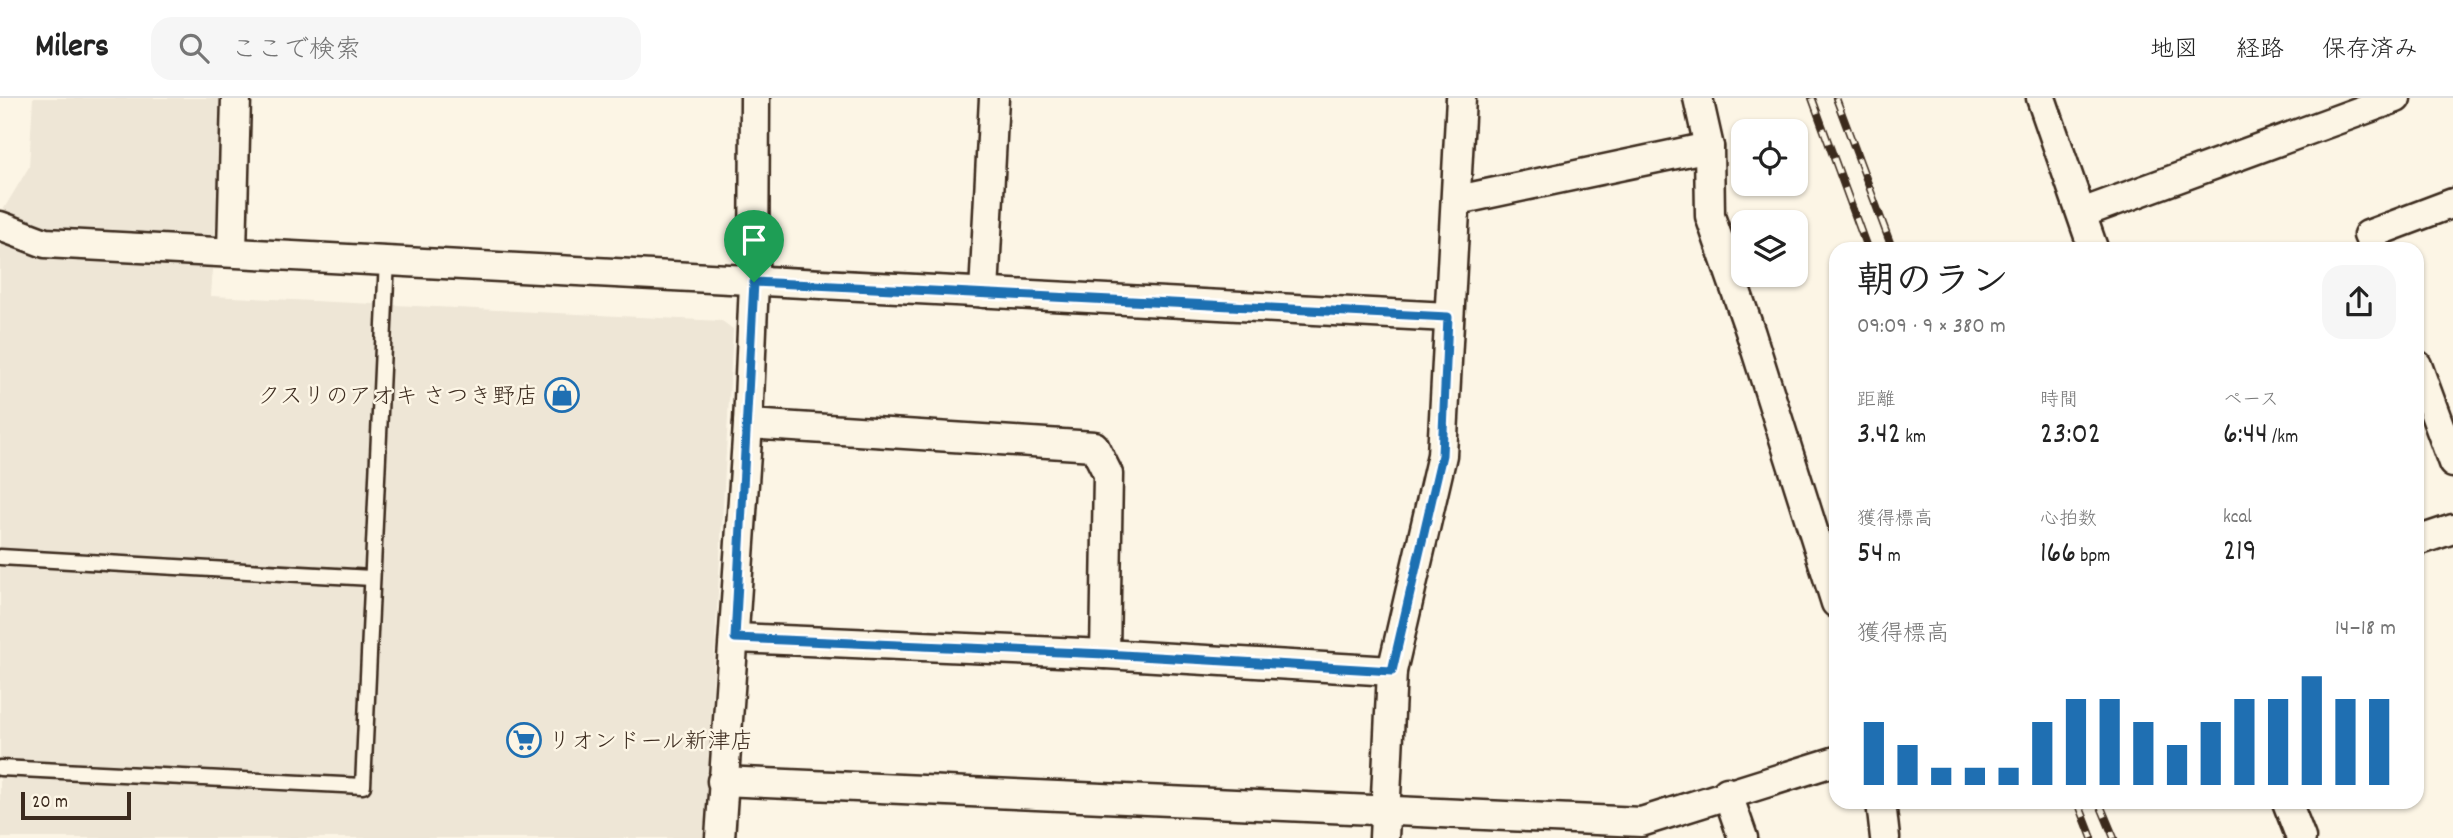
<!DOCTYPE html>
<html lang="ja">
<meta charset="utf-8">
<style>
:root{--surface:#fff;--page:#f6f6f6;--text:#222;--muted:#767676;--line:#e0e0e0;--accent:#1f6fb2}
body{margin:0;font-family:Dekko,"Klee One",sans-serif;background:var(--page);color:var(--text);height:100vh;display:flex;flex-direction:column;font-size:26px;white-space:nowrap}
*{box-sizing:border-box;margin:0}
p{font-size:23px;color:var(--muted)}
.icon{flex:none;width:38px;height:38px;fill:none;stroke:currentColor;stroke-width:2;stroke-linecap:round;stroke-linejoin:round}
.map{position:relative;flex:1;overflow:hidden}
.side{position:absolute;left:1829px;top:144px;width:595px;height:567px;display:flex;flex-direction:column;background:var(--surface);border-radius:21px;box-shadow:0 2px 5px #0004}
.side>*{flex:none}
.fabs{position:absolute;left:1731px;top:21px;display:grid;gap:14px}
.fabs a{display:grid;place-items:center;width:77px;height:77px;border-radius:14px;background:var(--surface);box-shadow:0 2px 5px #0004;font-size:35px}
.scale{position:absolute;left:21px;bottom:18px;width:110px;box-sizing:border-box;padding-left:7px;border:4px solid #3b2a1e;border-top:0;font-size:19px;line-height:24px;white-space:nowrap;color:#3b2a1e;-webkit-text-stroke:5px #fcf5e5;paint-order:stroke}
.pin{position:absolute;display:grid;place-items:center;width:60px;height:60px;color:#fff;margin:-72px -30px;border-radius:50% 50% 50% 0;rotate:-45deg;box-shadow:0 0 7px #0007}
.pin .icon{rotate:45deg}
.round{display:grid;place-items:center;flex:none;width:74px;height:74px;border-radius:21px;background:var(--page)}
.overview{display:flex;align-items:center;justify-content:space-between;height:119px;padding:0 28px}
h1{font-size:38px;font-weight:600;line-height:52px}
.metrics{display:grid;grid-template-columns:repeat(3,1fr);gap:10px;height:119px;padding:7px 28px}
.metrics div{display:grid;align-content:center}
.metrics b{font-size:30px;font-weight:600}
.metrics small{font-size:19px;font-weight:400}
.metrics p{font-size:19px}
.chart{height:196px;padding:14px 28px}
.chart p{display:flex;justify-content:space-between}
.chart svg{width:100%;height:126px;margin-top:7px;stroke:var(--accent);stroke-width:6}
header{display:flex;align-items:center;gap:42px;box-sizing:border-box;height:98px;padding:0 35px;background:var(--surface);border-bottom:2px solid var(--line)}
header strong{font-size:33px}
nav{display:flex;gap:38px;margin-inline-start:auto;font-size:24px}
.search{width:490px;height:63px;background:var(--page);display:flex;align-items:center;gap:18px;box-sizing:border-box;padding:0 24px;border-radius:21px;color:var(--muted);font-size:26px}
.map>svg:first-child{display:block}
.built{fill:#eee6d6}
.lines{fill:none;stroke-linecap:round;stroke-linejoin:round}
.lane-casing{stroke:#3b2a1e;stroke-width:19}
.street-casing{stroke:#3b2a1e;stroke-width:33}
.lane{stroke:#fcf5e5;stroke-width:14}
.street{stroke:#fcf5e5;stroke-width:28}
.rail-casing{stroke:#3b2a1e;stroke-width:8}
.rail{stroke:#fcf5e5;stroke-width:5;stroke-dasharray:16;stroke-linecap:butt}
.route-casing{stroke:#fff;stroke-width:14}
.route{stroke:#1f6fb2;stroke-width:9}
.labels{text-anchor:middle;stroke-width:5;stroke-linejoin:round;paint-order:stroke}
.poi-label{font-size:23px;fill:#3b2a1e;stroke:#fcf5e5;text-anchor:end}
</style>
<header>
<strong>Milers</strong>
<div class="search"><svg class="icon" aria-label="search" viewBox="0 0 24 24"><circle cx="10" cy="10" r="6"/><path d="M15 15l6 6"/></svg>ここで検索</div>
<nav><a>地図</a><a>経路</a><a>保存済み</a></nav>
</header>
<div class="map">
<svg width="2453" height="740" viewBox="0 0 2453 740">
<rect width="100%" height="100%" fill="#fcf5e5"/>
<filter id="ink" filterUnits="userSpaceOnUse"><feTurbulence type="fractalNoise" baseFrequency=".0143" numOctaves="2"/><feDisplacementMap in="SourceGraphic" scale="14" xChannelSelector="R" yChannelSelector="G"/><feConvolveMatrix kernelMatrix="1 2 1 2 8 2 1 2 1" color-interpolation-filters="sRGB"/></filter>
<g filter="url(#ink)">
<!-- built -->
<polygon class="built" points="33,0 224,0 211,198 722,223 733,231 704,740 0,740 0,117 29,69"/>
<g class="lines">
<!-- lane casing -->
<g class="lane-casing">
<g id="lane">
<polyline points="0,459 372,480"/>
<polyline points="0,670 363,688 387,161"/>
</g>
</g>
<!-- street casing -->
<g class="street-casing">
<g id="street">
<polyline points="1698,0 1709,49 1710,118 1750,233 1836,505"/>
<polyline points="2041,0 2093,150"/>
<polyline points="1458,102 1709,49"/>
<polyline points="2082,115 2396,0"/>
<polyline points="0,128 45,145 1448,219"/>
<polyline points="2374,150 2368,137 2453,105"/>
<polyline points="232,153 236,0"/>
<polyline points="984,195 994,0"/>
<polyline points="2417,267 2453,365"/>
<polyline points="748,326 1094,348 1108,376 1105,556"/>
<polyline points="2417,443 2453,431"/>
<polyline points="735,540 1105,556 1392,573"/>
<polyline points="722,683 1641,724 1836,663"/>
<polyline points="1727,694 1743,740"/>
<polyline points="1881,704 1885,740"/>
<polyline points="2287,704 2301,740"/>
<polyline points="720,740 748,326 754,184 755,0"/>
<polyline points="1384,740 1392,573 1442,357 1461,0"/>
</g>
</g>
<!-- lane -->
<use href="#lane" class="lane"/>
<!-- street -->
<use href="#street" class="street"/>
<!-- rail casing -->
<g class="rail-casing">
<g id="rail">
<polyline points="1812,0 1867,150"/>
<polyline points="1836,0 1892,150"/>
<polyline points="2078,704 2092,740"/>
<polyline points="2099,704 2114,740"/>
</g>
</g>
<!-- rail -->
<use href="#rail" class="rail"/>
</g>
</g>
<g class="lines" filter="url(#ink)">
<!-- route casing -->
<g class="route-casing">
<polygon id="route" points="754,184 1448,219 1442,357 1392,573 1105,556 735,540"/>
</g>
<!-- route -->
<use href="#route" class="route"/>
</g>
<!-- icons -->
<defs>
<g id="shop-ring" transform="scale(1.75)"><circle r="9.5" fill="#fcf5e5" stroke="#1f6fb2" stroke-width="1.5"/><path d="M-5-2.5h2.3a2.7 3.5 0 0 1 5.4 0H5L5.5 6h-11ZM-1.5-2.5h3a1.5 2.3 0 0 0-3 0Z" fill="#1f6fb2"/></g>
<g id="supermarket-ring" transform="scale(1.75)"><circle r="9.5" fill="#fcf5e5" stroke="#1f6fb2" stroke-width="1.5"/><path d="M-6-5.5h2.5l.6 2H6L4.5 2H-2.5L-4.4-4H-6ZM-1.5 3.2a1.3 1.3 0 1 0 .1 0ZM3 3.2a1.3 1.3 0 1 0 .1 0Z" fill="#1f6fb2"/></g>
</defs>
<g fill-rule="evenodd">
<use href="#shop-ring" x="562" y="297"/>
<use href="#supermarket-ring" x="524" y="642"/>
</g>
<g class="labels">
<!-- poi labels -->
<g class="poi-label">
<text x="538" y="305">クスリのアオキ さつき野店</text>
<text x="548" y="650" text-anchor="start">リオンドール新津店</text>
</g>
</g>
</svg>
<div class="fabs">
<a><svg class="icon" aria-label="locate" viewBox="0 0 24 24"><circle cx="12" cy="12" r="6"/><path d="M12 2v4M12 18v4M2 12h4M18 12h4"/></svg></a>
<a><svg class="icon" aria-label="layers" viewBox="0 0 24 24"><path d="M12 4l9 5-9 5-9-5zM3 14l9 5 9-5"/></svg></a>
</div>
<div class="scale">20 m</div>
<div class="pin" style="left:754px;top:184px;background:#1e9e55"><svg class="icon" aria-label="arrive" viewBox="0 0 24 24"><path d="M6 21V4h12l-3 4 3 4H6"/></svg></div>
<section class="side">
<div class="overview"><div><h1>朝のラン</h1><p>09:09 · 9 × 380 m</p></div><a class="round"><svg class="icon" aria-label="share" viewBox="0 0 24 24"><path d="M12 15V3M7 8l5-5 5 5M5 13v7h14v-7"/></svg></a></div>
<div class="metrics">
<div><p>距離</p><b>3.42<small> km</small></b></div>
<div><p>時間</p><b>23:02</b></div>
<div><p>ペース</p><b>6:44<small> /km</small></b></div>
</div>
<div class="metrics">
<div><p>獲得標高</p><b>54<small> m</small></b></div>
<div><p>心拍数</p><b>166<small> bpm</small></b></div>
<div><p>kcal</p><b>219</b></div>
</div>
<div class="chart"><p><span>獲得標高</span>14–18 m</p>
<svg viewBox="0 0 160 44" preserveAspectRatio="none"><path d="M5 44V22M15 44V30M25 44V38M35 44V38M45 44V38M55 44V22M65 44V14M75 44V14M85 44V22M95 44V30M105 44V22M115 44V14M125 44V14M135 44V6M145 44V14M155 44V14"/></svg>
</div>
</section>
</div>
